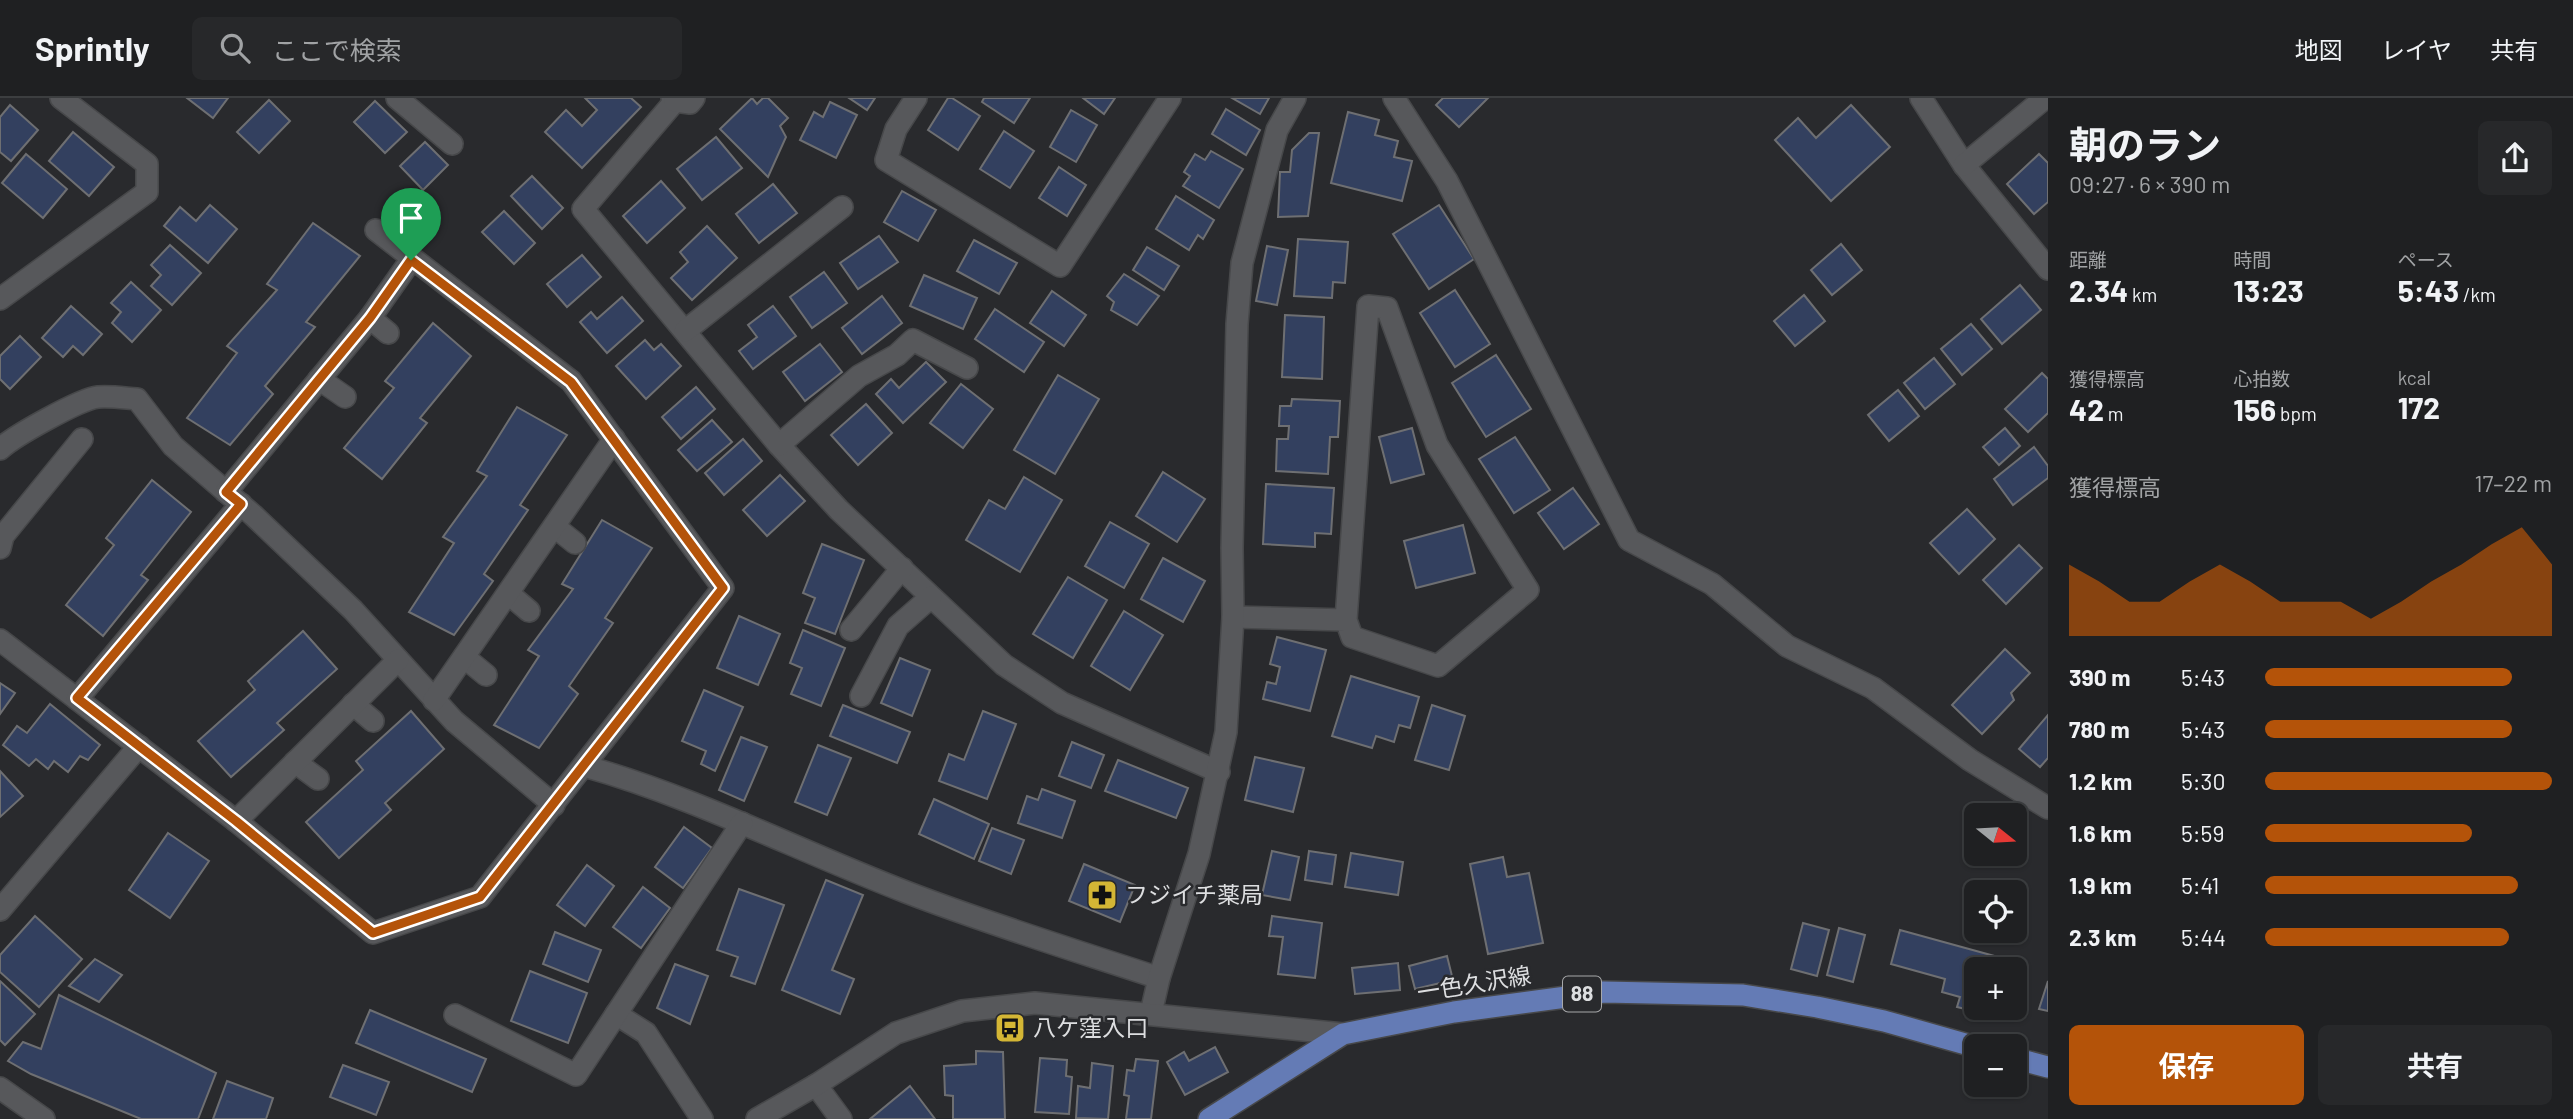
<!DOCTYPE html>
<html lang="ja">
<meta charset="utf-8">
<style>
:root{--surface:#1f2022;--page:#27282a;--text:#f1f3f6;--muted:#a1a3a5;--line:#3c3e40;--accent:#b45309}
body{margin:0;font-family:Barlow,"Noto Sans JP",sans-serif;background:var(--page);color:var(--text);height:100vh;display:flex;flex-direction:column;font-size:26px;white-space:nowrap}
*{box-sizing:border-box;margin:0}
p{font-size:23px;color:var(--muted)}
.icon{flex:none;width:38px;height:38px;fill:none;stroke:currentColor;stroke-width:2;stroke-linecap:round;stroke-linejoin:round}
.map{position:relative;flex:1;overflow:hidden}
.details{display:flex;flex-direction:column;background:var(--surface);width:525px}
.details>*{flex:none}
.needle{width:46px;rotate:108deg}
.buttons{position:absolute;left:1964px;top:705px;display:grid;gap:14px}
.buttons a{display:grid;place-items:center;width:63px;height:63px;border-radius:10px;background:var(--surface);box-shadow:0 2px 5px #0004,0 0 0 2px var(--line);font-size:35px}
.pin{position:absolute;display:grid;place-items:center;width:60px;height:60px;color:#fff;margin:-72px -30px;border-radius:50% 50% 50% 0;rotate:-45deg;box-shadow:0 0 7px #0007}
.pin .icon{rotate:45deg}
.round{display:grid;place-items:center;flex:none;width:74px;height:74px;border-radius:10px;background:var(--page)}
.head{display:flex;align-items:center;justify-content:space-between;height:119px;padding:0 21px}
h1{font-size:38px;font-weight:700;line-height:52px}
.figures{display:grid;grid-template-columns:repeat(3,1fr);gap:10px;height:119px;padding:7px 21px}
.figures div{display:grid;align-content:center}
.figures b{font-size:30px;font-weight:700}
.figures small{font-size:19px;font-weight:400}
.figures p{font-size:19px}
.chart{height:196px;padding:14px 21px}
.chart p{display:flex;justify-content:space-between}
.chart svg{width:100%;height:126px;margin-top:7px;fill:var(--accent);opacity:.7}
.cta{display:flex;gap:14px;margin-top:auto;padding:14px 21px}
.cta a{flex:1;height:80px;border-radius:10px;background:var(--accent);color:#fff;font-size:28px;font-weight:700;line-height:80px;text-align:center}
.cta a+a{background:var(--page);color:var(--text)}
ul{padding:0 21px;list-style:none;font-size:23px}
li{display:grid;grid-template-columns:112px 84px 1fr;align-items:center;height:52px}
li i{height:18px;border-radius:9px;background:var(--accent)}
header{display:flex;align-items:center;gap:42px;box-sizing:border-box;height:98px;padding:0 35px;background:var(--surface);border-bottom:2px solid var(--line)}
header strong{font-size:33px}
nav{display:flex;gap:38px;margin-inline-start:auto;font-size:24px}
.search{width:490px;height:63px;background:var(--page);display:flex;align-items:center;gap:18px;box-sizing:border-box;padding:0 24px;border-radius:10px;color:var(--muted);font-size:26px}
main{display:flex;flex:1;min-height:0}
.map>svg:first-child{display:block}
.building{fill:#33405f;stroke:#6e6f72;stroke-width:2}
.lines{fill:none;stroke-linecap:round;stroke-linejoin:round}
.minor-casing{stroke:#47484a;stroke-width:24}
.major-casing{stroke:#47484a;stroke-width:24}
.minor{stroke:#57585b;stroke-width:21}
.major{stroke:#647bb5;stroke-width:21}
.route-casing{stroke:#fff;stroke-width:14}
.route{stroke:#b45309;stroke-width:9}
.labels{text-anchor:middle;stroke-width:5;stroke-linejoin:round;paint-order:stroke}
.shield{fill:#292a2d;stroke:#a7a8aa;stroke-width:2}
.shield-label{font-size:21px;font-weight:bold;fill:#dddee0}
.poi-label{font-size:23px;fill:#dddee0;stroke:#292a2d;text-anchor:start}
.street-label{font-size:23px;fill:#dddee0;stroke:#292a2d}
</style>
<header>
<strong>Sprintly</strong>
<div class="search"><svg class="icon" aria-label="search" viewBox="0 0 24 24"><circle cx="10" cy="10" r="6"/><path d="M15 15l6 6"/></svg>ここで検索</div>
<nav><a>地図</a><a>レイヤ</a><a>共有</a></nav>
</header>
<main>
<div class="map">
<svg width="2048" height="1021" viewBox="0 0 2048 1021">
<rect width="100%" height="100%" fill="#292a2d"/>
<!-- building -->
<g class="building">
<polygon points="187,0 228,0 213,20"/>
<polygon points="585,0 631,0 641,9 582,70 545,34 566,12 582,28 597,12"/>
<polygon points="752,0 757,6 763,0 768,0 788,20 780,28 786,39 768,79 720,31"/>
<polygon points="849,0 875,0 867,12"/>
<polygon points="948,0 952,0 980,18 958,52 928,32"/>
<polygon points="984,0 1030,0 1014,25 982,4"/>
<polygon points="1083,0 1115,0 1104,16"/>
<polygon points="1232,0 1269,0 1260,16"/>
<polygon points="1443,0 1488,0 1459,29 1436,7"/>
<polygon points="269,2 290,23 259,55 237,34"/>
<polygon points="375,3 407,34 385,55 354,24"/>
<polygon points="830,4 857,17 836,60 800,42 814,14 823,19"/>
<polygon points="10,7 38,32 11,63 0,54 0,19"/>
<polygon points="1851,7 1890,49 1831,103 1775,42 1798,20 1816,40"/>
<polygon points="1226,11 1260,32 1246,57 1212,36"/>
<polygon points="1071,12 1097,27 1076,64 1050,49"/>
<polygon points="1348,14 1379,22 1375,37 1398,43 1394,59 1412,63 1402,103 1331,85"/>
<polygon points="1004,33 1034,53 1010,90 980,71"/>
<polygon points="73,34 114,69 89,98 49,63"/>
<polygon points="1309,35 1319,35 1308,118 1278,119 1280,74 1290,74 1292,52"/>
<polygon points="716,39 742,70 702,102 677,71"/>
<polygon points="425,44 448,67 423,92 400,68"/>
<polygon points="1211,53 1243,71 1219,110 1183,88 1190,78 1184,74 1195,56 1205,62"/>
<polygon points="26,56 67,91 43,120 2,85"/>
<polygon points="2039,56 2048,65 2048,104 2034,116 2007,86"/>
<polygon points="1059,69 1086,87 1067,118 1039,100"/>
<polygon points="532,78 563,110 542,131 511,98"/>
<polygon points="661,83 685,110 647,145 623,118"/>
<polygon points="773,86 797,115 759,145 736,116"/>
<polygon points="902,93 936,112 918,143 884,124"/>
<polygon points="1176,98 1214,122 1203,141 1198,137 1189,152 1156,131"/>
<polygon points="210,107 237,131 208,165 164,128 180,109 196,123"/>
<polygon points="1439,107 1474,161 1429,191 1393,136"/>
<polygon points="504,113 535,145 514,166 482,134"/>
<polygon points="313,125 360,158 306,224 315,229 265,288 273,296 230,347 187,320 237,255 227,248 277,192 267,186"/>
<polygon points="707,128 737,160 692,202 671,180 688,164 680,154"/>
<polygon points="879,138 898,164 858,191 840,165"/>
<polygon points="1298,141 1348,144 1345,185 1333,184 1332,200 1294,198"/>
<polygon points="974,142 1017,165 999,196 957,173"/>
<polygon points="1841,146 1862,172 1832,197 1811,172"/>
<polygon points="170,147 201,175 172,207 151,188 161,177 151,167"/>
<polygon points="1267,148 1288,152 1277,207 1256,203"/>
<polygon points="1147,149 1179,168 1164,192 1133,172"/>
<polygon points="582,157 601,179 567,209 547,186"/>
<polygon points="824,174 847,205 812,230 790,199"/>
<polygon points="1124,176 1159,198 1137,227 1111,212 1114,204 1107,198"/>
<polygon points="924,177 977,200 963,231 910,208"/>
<polygon points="131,184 161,212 132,244 112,225 121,214 111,205"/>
<polygon points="2020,187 2041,212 2002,246 1981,221"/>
<polygon points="1455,192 1490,246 1455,269 1420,215"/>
<polygon points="1052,193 1086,217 1064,248 1030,225"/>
<polygon points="1804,197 1825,223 1795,248 1774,223"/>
<polygon points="882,198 902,225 862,256 842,230"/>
<polygon points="622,199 643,223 607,255 580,224 591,214 597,221"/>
<polygon points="71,208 102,236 83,257 73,248 63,259 42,240"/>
<polygon points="773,208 796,238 753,271 739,253 757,239 748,227"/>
<polygon points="995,211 1044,244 1024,274 975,241"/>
<polygon points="1285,217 1324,219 1322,281 1282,279"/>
<polygon points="433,225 471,258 420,320 427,325 382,381 344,350 394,290 385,283"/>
<polygon points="1971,226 1992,251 1962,277 1941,251"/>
<polygon points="20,238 41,259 10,291 0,281 0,258"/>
<polygon points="645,242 654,252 661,246 681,268 646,301 616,268"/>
<polygon points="820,246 842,274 805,303 783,274"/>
<polygon points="1496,257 1531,311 1486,339 1452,285"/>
<polygon points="1934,260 1955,286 1925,311 1904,285"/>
<polygon points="926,264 946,284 903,325 876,296 891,281 899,290"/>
<polygon points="2042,275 2048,281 2048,315 2028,334 2005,311"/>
<polygon points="1058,277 1099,301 1055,376 1014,352"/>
<polygon points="961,286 993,311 963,350 930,325"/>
<polygon points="696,289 715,311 681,341 662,319"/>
<polygon points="1898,292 1919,318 1889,343 1868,317"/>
<polygon points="1292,301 1340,303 1338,339 1330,339 1328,376 1276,373 1277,341 1288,341 1289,328 1279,328 1280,308 1291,308"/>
<polygon points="866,306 892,335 858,367 831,337"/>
<polygon points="517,309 567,337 520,407 528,412 484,476 493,483 454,537 409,514 454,445 443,439 487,378 477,373"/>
<polygon points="712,322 732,344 697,373 678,352"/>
<polygon points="1412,330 1424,376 1391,385 1379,339"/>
<polygon points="2005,330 2020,348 1999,367 1983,349"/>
<polygon points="1515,339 1550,392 1514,415 1479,361"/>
<polygon points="743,341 762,363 724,397 705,375"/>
<polygon points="2034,349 2048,368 2048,380 2013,407 1994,381"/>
<polygon points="1163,374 1205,401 1177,444 1136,418"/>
<polygon points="780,377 805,403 767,438 743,412"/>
<polygon points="1024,379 1062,402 1020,474 966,442 989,402 1005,411"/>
<polygon points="152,382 191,414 141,477 148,482 103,538 66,507 114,447 106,440"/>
<polygon points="1266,386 1334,390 1331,436 1315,435 1315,449 1263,446"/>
<polygon points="1573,390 1599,426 1564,451 1538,415"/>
<polygon points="1967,411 1995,441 1959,476 1930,445"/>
<polygon points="602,422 652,450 605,520 613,525 569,588 578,596 539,650 494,627 539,558 528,552 573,491 562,486"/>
<polygon points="1110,424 1149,446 1124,490 1085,468"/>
<polygon points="1463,427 1475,475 1416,490 1404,443"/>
<polygon points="822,446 864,462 835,536 805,525 815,500 803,495"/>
<polygon points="2019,447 2042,470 2006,506 1983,482"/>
<polygon points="1163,460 1205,483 1183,524 1141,501"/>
<polygon points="1068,479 1107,502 1073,560 1033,536"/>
<polygon points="1124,513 1163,537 1130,592 1091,568"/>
<polygon points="739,518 780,536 758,587 717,570"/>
<polygon points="803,532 845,550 821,608 791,596 802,570 790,565"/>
<polygon points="303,533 337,571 277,625 284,632 231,679 198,643 255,592 248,583"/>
<polygon points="1277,539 1326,552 1310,613 1263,601 1267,584 1276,586 1280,569 1270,566"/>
<polygon points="2005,551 2030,575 2011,595 2014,602 1982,636 1952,607"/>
<polygon points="900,560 930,572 912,618 881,605"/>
<polygon points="1351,578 1419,599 1410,630 1399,627 1394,644 1376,638 1372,650 1332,638"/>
<polygon points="0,585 15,595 0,616"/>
<polygon points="704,592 743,609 715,673 701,666 706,653 682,643"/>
<polygon points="50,606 100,647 88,662 80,658 68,674 54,663 48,671 36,661 29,668 3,647 17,628 27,635"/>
<polygon points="843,607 910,634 897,665 830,638"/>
<polygon points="1432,607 1465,618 1449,672 1415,662"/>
<polygon points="411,613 444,651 385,705 391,712 339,760 306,724 363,672 356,663"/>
<polygon points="983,613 1016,626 987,701 939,683 949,656 964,662"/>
<polygon points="2048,617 2048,660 2040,669 2019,651"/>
<polygon points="741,639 767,649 744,703 719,692"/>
<polygon points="1072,644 1104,657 1091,690 1059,678"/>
<polygon points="818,647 851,660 827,717 795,704"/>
<polygon points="1255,659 1304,670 1293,714 1245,702"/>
<polygon points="1118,662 1188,690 1176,720 1105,693"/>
<polygon points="0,673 23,698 0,719"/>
<polygon points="1042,691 1075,703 1062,740 1018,725 1027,698 1038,702"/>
<polygon points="934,701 989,726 974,761 919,736"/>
<polygon points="684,729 712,750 683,790 655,769"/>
<polygon points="992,730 1024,742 1011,776 979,763"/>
<polygon points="168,735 209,763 170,820 129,792"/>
<polygon points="1272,753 1299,759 1290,802 1262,797"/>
<polygon points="1309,753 1336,757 1332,786 1305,782"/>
<polygon points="1351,755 1403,764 1398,797 1345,789"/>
<polygon points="1503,759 1507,779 1529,775 1543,845 1488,856 1470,766"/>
<polygon points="1084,766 1135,787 1120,824 1069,803"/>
<polygon points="587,767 614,788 585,828 557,807"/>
<polygon points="826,782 863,797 832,872 854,881 840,916 782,892"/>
<polygon points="643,789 670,810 641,850 613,829"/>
<polygon points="739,791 784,807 755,886 731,878 738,859 717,852"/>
<polygon points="35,818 82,861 39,909 0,874 0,857"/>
<polygon points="1272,818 1322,825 1315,880 1278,876 1283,839 1269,838"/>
<polygon points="1803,825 1829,832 1817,878 1791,871"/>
<polygon points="1839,830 1865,837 1853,884 1827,877"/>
<polygon points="1900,832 2009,862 2007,872 1976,872 1976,910 1996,910 1994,918 1957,909 1960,899 1942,894 1945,881 1891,866"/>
<polygon points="555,834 601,852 588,884 543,866"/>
<polygon points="1447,858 1453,882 1415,891 1409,868"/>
<polygon points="95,861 122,877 99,904 69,888"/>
<polygon points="1398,865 1400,892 1355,896 1352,870"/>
<polygon points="675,866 708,878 690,926 657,910"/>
<polygon points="530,873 587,895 568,945 511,923"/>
<polygon points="0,883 35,916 5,947 0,942"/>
<polygon points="2048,883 2048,913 2039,911"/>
<polygon points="59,897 216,975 198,1021 141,1021 31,976 8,963 23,944 41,951"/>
<polygon points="370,912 486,961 472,994 356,945"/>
<polygon points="1215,949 1228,974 1185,997 1167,964 1184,954 1189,963"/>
<polygon points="976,953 1003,954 1005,1021 953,1021 953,998 945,997 944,968 976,966"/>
<polygon points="1040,960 1067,962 1066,978 1072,979 1069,1016 1035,1014"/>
<polygon points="1136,961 1158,963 1151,1021 1126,1021 1129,998 1124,997 1127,972 1134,973"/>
<polygon points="1092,965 1113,968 1108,1021 1076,1020 1078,988 1090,990"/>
<polygon points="343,967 389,984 376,1017 330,999"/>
<polygon points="227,983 273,1000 266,1021 213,1021"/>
<polygon points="910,988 935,1021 870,1021"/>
</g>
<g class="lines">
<!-- minor casing -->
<g class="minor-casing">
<g id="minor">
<polyline points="397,0 452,46"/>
<polyline points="672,0 675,3 583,111 779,347 839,412 1004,567 1062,605 1219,674"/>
<polyline points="916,0 896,31 886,62 1060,168 1170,0"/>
<polyline points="1394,0 1447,83 1629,442 1712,486 1787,548 1873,590 1970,662 2048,710"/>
<polyline points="1921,0 1964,67 2048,171"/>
<polyline points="675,3 690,5 694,0"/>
<polyline points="1964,67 2045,0"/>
<polyline points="0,201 147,94 147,66 61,0"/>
<polyline points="370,220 388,235"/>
<polyline points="685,233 842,109"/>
<polyline points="319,281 345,299"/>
<polyline points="779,347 859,278 897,257 913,242 967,270"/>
<path d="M 0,351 C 14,338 80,301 98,299 C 111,298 124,300 137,301 L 173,348 L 253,417 L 353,512 L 454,623 L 554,707"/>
<polyline points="226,394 370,220 411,162"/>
<polyline points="555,429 575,445"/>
<polyline points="0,450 3,438 82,341"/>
<polyline points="509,496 529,513"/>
<polyline points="1233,519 1346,522 1352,539 1438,568 1528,492 1437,347 1387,210 1368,208 1346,522"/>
<polyline points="851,532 902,470"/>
<polyline points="0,542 236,723 373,835 480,799 723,490 571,283 376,132"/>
<polyline points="464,559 486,577"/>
<polyline points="861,598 898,528 931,499"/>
<polyline points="77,601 241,406"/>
<polyline points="434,602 614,341"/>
<polyline points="353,606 373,623"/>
<polyline points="295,664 318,681"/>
<path d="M 584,668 C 695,699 799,753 906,794 C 989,826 1074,852 1159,880"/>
<polyline points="236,723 398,562"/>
<polyline points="0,812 139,648"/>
<polyline points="1151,915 1159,880 1199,756 1226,634 1233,519 1232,450 1237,226 1242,165 1277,32 1295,0"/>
<polyline points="616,916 646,935 702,1021"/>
<polyline points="455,917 576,977 742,725"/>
<polyline points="816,987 841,1021"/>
<polyline points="0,990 44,1021"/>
<polyline points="757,1021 816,987 896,935 962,913 1035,905 1343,936"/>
</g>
</g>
<!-- major casing -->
<g class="major-casing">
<g id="major">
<polyline points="2014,960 2048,969"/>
<polyline points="1209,1021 1343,936 1454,914 1604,894 1743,897 1817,909 1884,923 1976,949"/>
</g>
</g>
<!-- minor -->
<use href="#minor" class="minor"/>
<!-- major -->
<use href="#major" class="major"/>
</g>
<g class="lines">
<!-- route casing -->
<g class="route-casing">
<polygon id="route" points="411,162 571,284 723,490 480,799 373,835 236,723 77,600 241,406 226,394 370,220"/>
</g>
<!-- route -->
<use href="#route" class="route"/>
</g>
<!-- icons -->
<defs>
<g id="pharmacy-square" transform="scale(1.575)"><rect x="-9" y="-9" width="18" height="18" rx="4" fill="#d4b635" stroke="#292a2d"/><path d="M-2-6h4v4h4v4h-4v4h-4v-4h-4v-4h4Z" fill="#111"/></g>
<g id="bus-square" transform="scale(1.575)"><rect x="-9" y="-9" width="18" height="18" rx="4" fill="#d4b635" stroke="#292a2d"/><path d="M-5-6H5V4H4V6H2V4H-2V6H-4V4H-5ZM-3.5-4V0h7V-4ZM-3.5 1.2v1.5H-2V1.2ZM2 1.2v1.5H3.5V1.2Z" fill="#111"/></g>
</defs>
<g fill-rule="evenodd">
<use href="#pharmacy-square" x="1102" y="797"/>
<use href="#bus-square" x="1010" y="930"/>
</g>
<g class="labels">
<!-- shield labels -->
<rect class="shield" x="1563" y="878.5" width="38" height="35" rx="5"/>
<g class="shield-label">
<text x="1582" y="903">88</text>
</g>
<!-- poi labels -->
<g class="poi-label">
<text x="1125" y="805">フジイチ薬局</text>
<text x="1033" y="938">八ケ窪入口</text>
</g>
<!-- street labels -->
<g class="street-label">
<text transform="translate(1474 886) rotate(-9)" y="8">一色久沢線</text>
</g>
</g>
</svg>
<div class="buttons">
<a><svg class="needle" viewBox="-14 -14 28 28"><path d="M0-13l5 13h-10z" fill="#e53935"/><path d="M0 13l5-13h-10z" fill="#a1a3a5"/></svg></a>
<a><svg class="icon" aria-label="locate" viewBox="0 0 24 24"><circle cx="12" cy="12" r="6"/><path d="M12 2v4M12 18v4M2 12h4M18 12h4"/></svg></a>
<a>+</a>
<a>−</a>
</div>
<div class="pin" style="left:411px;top:162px;background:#1e9e55"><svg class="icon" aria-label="arrive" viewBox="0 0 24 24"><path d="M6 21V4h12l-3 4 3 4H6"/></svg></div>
</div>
<section class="details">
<div class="head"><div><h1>朝のラン</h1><p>09:27 · 6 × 390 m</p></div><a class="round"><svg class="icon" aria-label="share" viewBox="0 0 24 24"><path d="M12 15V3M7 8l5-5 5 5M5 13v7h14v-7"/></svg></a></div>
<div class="figures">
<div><p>距離</p><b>2.34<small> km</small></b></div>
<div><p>時間</p><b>13:23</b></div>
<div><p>ペース</p><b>5:43<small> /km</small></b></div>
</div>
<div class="figures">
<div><p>獲得標高</p><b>42<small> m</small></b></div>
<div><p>心拍数</p><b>156<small> bpm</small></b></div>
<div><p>kcal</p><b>172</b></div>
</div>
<div class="chart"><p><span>獲得標高</span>17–22 m</p>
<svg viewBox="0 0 160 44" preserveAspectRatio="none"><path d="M0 44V19L10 25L20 32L30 32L40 25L50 19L60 25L70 32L80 32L90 32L100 38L110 32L120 25L130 19L140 12L150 6L160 19V44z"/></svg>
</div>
<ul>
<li><b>390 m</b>5:43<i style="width:86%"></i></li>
<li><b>780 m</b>5:43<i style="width:86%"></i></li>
<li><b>1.2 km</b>5:30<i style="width:100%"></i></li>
<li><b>1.6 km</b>5:59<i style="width:72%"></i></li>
<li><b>1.9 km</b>5:41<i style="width:88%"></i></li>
<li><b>2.3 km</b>5:44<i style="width:85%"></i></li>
</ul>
<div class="cta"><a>保存</a><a>共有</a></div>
</section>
</main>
